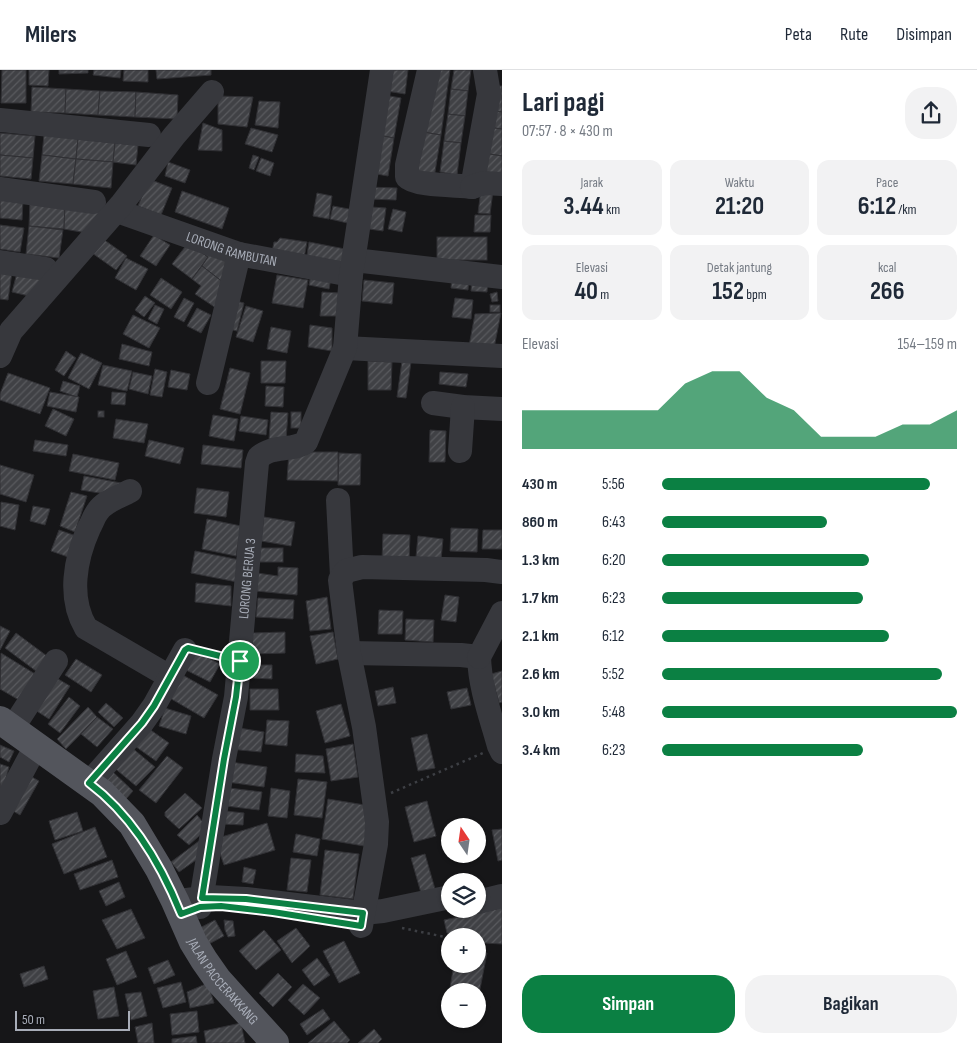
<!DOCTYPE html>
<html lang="id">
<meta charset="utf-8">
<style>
:root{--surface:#fff;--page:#f2f2f3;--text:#1f2937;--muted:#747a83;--line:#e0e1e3;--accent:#0b8043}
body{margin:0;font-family:"Sofia Sans Condensed",sans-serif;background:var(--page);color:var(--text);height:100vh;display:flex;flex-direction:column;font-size:19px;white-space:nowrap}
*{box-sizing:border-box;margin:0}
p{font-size:16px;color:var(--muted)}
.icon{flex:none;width:28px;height:28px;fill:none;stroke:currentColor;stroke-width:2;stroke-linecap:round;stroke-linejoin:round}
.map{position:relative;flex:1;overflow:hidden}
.panel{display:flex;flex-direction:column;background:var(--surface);width:475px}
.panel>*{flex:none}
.needle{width:32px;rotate:347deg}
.fabs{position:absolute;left:441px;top:748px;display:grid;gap:10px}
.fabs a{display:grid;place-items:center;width:45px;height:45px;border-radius:50%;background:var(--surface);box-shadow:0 1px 4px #0004;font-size:25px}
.scale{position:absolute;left:15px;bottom:12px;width:115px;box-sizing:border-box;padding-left:5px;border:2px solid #a8adb8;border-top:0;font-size:14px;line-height:18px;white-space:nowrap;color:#a8adb8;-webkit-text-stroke:4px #111113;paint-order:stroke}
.pin{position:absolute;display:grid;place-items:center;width:42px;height:42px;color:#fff;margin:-21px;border:2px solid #fff;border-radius:50%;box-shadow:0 1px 5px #0007}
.round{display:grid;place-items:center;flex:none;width:52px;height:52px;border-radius:20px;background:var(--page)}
.overview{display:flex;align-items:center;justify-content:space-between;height:85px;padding:0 20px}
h1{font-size:28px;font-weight:700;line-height:38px}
.figures{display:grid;grid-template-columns:repeat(3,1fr);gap:8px;height:85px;padding:5px 20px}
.figures div{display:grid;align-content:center;border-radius:12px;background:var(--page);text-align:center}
.figures b{font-size:25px;font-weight:700}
.figures small{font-size:14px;font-weight:400}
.figures p{font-size:14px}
.chart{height:140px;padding:10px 20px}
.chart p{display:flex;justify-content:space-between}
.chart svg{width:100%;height:90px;margin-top:5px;fill:var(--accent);opacity:.7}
.cta{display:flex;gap:10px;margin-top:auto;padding:10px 20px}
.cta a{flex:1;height:58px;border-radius:20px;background:var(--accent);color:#fff;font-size:20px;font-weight:700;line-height:58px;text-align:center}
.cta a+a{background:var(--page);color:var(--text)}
ul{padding:0 20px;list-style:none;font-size:16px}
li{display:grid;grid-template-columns:80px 60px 1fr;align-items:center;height:38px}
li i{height:12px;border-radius:6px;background:var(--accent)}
header{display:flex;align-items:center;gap:30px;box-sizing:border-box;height:70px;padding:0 25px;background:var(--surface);border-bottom:1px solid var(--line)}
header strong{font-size:24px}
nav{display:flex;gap:28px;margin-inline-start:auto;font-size:18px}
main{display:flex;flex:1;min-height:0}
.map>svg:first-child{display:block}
.building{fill:url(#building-hatch);stroke:#303034}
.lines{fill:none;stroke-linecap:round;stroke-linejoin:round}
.path{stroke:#3d3f44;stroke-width:2.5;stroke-dasharray:2.5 4;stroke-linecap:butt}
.minor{stroke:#37383d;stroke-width:24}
.major{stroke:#53555c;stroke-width:28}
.route-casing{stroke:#fff;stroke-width:10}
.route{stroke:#0b8043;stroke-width:6}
.labels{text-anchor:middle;stroke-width:4.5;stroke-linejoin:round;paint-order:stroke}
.street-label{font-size:14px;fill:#a8adb8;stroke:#111113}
</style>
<header>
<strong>Milers</strong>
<nav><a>Peta</a><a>Rute</a><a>Disimpan</a></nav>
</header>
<main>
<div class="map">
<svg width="502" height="973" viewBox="0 0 502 973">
<defs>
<pattern id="building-hatch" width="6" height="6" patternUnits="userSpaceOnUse" patternTransform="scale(1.25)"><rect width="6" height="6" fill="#404145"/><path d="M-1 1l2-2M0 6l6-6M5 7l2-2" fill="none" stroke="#595a5e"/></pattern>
</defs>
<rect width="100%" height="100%" fill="#161618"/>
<!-- building -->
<g class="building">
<polygon points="2,0 26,0 26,33 1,33"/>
<polygon points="29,0 49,0 48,16 29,15"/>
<polygon points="59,0 88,0 88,3 59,4"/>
<polygon points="94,0 121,0 120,8 93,5"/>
<polygon points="124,0 148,0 148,12 123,11"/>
<polygon points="156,0 211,0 211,5 157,9"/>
<polygon points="389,0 408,0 405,24 386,21"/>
<polygon points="433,0 450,0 441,65 423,62"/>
<polygon points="454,0 471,0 468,21 451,19"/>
<polygon points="499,16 502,16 502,42 494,41"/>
<polygon points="32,17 66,19 65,43 31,42"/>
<polygon points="66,19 100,21 98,45 65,43"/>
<polygon points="451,19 468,21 465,46 448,44"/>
<polygon points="100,21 136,22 135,47 98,45"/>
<polygon points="136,22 178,25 177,49 135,47"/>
<polygon points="384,25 401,28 394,68 378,65"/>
<polygon points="218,26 253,27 247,57 218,54"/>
<polygon points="259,31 280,32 278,58 255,55"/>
<polygon points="490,40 502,42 502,59 487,57"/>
<polygon points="448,44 465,46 461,73 444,71"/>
<polygon points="203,53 222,60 222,81 198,80"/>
<polygon points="487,57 502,59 502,86 483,83"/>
<polygon points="251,58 278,65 272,82 245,74"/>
<polygon points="423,62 441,65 434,108 417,105"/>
<polygon points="0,63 35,66 33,88 0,85"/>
<polygon points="44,65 78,69 76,89 42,85"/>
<polygon points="378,65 394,68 388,106 371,103"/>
<polygon points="78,69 115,73 113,92 76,89"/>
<polygon points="444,71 461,73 457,105 440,102"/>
<polygon points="115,73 138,75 136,95 113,92"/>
<polygon points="483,83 502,86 502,107 479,103"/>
<polygon points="0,85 33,88 31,109 0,106"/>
<polygon points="42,85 76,89 73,114 39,111"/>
<polygon points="253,85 259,87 254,100 249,98"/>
<polygon points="261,88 274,93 270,106 256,101"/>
<polygon points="76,89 113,92 111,118 73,114"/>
<polygon points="168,92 190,100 185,113 165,106"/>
<polygon points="149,109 172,118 161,145 138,136"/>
<polygon points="368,117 397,118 396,130 368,129"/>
<polygon points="481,120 493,121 490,144 478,143"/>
<polygon points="182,121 229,138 222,159 175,142"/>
<polygon points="317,123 332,126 329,149 313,146"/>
<polygon points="0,128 23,130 22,150 0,148"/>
<polygon points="30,132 65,134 64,159 29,156"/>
<polygon points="65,134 103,141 87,163 64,159"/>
<polygon points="333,136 354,140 352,154 330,149"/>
<polygon points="371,137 386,138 383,161 369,159"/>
<polygon points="393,139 406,142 402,162 388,159"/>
<polygon points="475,145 491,145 490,162 474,162"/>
<polygon points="0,155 24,158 20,182 0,179"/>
<polygon points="29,156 63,160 59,188 26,184"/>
<polygon points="154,165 170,175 156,196 140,186"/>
<rect x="437" y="167" width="50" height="23"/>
<polygon points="280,168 307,172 303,193 272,182 274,172 277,172"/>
<polygon points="103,169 127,186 116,200 92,183"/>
<polygon points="309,172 345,179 342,198 306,192"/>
<polygon points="188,173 208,187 192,209 172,194"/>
<polygon points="196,178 231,190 224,213 202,196 208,187"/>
<polygon points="126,188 148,199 136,220 115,208"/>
<polygon points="202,196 224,213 216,238 195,224 201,216 192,209"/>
<polygon points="0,200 12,202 8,230 0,229"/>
<polygon points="17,203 47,211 33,227 12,222"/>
<polygon points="277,205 308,210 303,238 272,233"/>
<polygon points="311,205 331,208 329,219 309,215"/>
<polygon points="452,206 469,208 468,220 451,218"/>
<polygon points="161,208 182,222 171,239 150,225"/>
<polygon points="472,208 488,209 487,222 471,221"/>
<polygon points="364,210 394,213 392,234 362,231"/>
<polygon points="322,222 340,223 339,246 320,246"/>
<polygon points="497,222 498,231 492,232 490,224"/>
<polygon points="145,226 155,233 144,247 135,240"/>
<polygon points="184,228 194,233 184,252 174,247"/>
<polygon points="455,228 473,230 471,249 452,247"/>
<polygon points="232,230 244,233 237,261 225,258"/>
<polygon points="155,235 164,239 157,254 148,249"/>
<rect x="490" y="235" width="10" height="7"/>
<polygon points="246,236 263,241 253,272 236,267"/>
<polygon points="197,238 211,245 201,263 187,256"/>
<polygon points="501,243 494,278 469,276 475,244"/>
<polygon points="133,245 160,258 149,278 123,264"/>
<polygon points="310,255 332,258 332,281 308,277"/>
<polygon points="271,257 291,261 287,283 267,279"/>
<polygon points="122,274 152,282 149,296 119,289"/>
<polygon points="66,281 76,288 64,306 55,300"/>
<polygon points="81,283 102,293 89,319 68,308"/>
<polygon points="261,291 286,291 285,313 261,313"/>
<polygon points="368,291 392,292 391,320 368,320"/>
<polygon points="402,291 411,292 406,328 397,327"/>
<polygon points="103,295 132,301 127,321 98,315"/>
<polygon points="230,298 250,303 240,344 220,339"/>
<polygon points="155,299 167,302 162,327 150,325"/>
<polygon points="171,300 190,304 187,320 168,317"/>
<polygon points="133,302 152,306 148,324 129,319"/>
<polygon points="440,302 468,304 466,317 439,314"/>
<polygon points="8,303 50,318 40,344 0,330 0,324"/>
<polygon points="63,311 80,316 77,327 60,321"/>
<polygon points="266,316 284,317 283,337 265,336"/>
<polygon points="50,322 79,327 76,342 47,336"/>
<polygon points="112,322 126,323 125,335 111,334"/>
<polygon points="53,339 74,349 66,366 45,356"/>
<rect x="98" y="341" width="6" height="6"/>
<polygon points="271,342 288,343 286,370 269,369"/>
<rect x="291" y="342" width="10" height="16"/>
<polygon points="213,345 238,349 234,371 209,366"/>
<polygon points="241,346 268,350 266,365 239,361"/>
<polygon points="116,349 148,354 144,373 113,368"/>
<polygon points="430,360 446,361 445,392 429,392"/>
<polygon points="35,370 68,375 66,386 33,381"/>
<polygon points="149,370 184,378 180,394 145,386"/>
<polygon points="203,375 243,380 241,398 201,394"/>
<polygon points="289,382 338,382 338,411 287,410"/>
<polygon points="339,383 361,384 360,415 338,415"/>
<polygon points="73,384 119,393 115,410 69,401"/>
<polygon points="0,395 34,405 26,432 0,424"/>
<polygon points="84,406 121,413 118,426 81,420"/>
<polygon points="197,418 229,422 226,447 194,443"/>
<polygon points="71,422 87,426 75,462 60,456"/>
<polygon points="1,432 19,435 15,460 0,456"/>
<polygon points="33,436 50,439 45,455 30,451"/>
<polygon points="264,447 295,452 291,476 261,471"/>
<polygon points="207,449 241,456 236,486 202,479"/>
<polygon points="451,458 478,459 477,482 450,481"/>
<polygon points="59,460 82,468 74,489 51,481"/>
<polygon points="483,460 502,460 502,479 482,479"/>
<polygon points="383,464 410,465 409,491 382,490"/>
<polygon points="418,466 443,469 441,490 416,487"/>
<rect x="257" y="478" width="26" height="14"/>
<polygon points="195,481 240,490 237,512 191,503"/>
<polygon points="278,497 298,498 297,525 256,521 257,503 278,506"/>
<polygon points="196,513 231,516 231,536 195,532"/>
<polygon points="445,525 459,527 456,552 441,550"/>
<polygon points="327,527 331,559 310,561 306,531"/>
<polygon points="258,528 294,530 293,549 256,547"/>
<polygon points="379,540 403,541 402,564 378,564"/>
<polygon points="406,549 434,550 433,572 405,570"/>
<polygon points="0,556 10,561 0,580"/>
<polygon points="285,562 285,583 253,584 252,563"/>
<polygon points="333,562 338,589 316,594 310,566"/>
<polygon points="16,563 51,589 40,604 5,578"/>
<polygon points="194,581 220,594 210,612 184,599"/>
<polygon points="1,583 40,607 24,633 0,619"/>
<polygon points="76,589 102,605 91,622 65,605"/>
<polygon points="251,595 272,595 272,609 250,608"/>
<polygon points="502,601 502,632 499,633 491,604"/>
<polygon points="181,604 218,625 204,648 168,627"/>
<polygon points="53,606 70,616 49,649 32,638"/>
<polygon points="393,617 396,633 378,636 375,621"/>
<polygon points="467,618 471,635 451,639 447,622"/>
<polygon points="250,619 278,619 279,640 250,640"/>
<polygon points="69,627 80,636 60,663 48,654"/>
<polygon points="106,633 123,648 114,657 98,642"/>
<polygon points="341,634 350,666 325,673 316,641"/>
<polygon points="88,637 97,647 66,679 57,669"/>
<polygon points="165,638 191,646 186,664 159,656"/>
<polygon points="97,647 113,659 97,677 81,664"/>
<polygon points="267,650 289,651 287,676 265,674"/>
<polygon points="145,656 169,673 156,691 132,674"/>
<polygon points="233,657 264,662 261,682 229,679"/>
<polygon points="427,664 435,698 418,701 411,668"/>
<polygon points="353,674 358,707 331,711 326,679"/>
<polygon points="0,675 14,681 9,692 0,687"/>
<polygon points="131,677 155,697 136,716 112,696"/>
<polygon points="296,684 323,686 325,703 295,702"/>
<polygon points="167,686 183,698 156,733 139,720"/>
<polygon points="230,692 267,697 264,717 227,712"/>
<polygon points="0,694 9,697 3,720 0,719"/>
<polygon points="113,702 133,721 125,730 105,711"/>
<polygon points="25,703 39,711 20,745 6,737"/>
<polygon points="298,709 327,712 322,748 294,745"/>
<polygon points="229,718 262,722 259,740 226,736"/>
<polygon points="271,718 290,721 287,748 268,746"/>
<polygon points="185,723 202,738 179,759 165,746 165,742"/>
<polygon points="328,729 371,736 364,776 322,769"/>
<polygon points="427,731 436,766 414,772 405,737"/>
<polygon points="225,741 244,743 243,755 223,754"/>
<polygon points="77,742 83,761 55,770 49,751"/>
<polygon points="197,745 208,758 189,775 177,765"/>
<polygon points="267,753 275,780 224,795 215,769"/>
<polygon points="95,757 107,787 64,804 52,774"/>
<polygon points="502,759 502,790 498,791 492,760"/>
<polygon points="296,764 320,769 317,786 293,782"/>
<polygon points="203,768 206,783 179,802 171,792"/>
<polygon points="325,780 359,784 353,829 320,825"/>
<polygon points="425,784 435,819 421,823 411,788"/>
<polygon points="291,788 311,790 307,822 287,820"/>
<polygon points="112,790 118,807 80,820 74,804"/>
<polygon points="244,797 256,800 253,814 242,812"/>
<polygon points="119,812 125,827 106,836 99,821"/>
<polygon points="502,830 502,874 484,873 478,871 478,866 461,866 447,863 444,850 497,839"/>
<polygon points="131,839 145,868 117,879 102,850"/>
<polygon points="215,850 224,866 205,876 196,860"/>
<polygon points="224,850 233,851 235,866 228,867 225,860"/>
<polygon points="296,858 310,876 292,893 277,871"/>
<polygon points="264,860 281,880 256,900 239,881"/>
<polygon points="344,871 360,903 339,913 323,881"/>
<polygon points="126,881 137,907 117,915 106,889"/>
<polygon points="478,882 487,883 479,924 478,923 478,921 466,921 450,918 454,894 478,894"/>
<polygon points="317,888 330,905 314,916 302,900"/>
<polygon points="168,890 175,905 154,914 148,898"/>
<polygon points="44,896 48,909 24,917 20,904"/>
<polygon points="278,903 292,917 273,937 259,923"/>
<polygon points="181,912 186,932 163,938 157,918"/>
<polygon points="208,913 214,933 190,938 187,922"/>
<polygon points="303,914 320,928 304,945 288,930"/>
<polygon points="114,917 119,946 98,949 93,921"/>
<polygon points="141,922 147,946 131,950 125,924"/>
<polygon points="323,939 330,949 307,965 300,954"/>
<polygon points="197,941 199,962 172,965 170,944"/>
<polygon points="334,951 350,970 347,973 308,973"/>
<polygon points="152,953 154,973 138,973 135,957"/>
<polygon points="241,953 245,973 206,973 204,961"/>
<polygon points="374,959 382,969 378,973 358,973"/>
<polygon points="196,966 197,973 172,973 172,969"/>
</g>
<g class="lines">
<!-- path -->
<g class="path">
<polyline points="203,581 222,586"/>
<polyline points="391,723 483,683"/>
<polyline points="402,858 450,868"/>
<polyline points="478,874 479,875"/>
</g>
<!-- minor -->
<g class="minor">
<path d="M 429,0 L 407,95 L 407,107 C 415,116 459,115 472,117 L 489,24 L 485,0"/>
<polyline points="0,50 149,65"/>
<polyline points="472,117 484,113 502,114"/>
<polyline points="0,119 94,132"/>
<path id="s1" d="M 117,141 L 239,184 L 351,205"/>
<polyline points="354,190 502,207"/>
<polyline points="0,192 46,199"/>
<polyline points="345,278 502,286"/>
<polyline points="0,286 11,261 121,135 174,66 212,22"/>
<polyline points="208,313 239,184"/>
<polyline points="433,333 463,337 502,339"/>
<polyline points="460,381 463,337"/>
<path d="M 130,421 C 119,427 105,431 98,441 C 94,446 92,453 89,458 C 75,489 68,528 86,558 L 170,607"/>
<polyline points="338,430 342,506"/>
<path d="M 349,583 L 461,585 L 479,587 C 480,618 491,647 499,676 L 502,682"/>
<polyline points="479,587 502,543"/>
<polyline points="12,659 56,591"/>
<polyline points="89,713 142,653 154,636 185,580"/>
<polyline points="0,743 36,676"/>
<polyline points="187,830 210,827 246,829 363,843 383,841 450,827"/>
<polyline points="478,832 502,826"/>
<path id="s2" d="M 200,837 L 224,689 L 236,627 L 257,393 L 259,387 C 263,384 268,381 274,380 C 284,377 297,379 306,372 L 345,278 L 351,205 L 382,0"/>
<polyline points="361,856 376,774 377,752 364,657 349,583 340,510 346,501 362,497 486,500 502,502"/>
</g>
<!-- major -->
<path class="major" id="s3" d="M 0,650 L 102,723 L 132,754 L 159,799 L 175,831 L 193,872 L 204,890 L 218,910 L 275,973"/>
</g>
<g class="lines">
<!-- route casing -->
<g class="route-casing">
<path id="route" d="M 188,578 L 240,591 L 236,627 L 224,689 L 202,828 L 246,829 L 363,843 L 361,856 L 273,842 L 221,836 L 200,837 L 181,844 C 161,794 133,746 89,713 L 142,653 L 154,636 L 185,580 Z"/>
</g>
<!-- route -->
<use href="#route" class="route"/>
</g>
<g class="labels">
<!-- street labels -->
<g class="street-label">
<text dy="5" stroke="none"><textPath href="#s1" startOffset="121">LORONG RAMBUTAN</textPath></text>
<text dy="5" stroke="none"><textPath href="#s2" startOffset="332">LORONG BERUA 3</textPath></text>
<text dy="5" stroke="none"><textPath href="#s3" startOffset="351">JALAN PACCERAKKANG</textPath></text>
</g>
</g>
</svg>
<div class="fabs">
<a><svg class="needle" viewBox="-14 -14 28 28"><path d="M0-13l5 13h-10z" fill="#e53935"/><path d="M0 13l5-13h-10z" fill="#747a83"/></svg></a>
<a><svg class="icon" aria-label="layers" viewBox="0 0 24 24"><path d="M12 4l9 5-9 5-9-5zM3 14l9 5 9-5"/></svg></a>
<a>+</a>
<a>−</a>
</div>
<div class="scale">50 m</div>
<div class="pin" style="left:240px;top:591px;background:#1e9e55"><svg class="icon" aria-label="arrive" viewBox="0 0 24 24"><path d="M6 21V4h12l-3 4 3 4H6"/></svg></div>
</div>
<section class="panel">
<div class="overview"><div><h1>Lari pagi</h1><p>07:57 · 8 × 430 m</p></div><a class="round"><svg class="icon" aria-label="share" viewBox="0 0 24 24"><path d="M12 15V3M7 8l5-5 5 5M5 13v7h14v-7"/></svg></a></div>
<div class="figures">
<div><p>Jarak</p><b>3.44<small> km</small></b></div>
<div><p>Waktu</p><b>21:20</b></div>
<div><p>Pace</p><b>6:12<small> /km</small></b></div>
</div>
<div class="figures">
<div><p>Elevasi</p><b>40<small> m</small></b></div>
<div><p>Detak jantung</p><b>152<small> bpm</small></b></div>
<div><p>kcal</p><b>266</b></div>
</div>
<div class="chart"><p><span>Elevasi</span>154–159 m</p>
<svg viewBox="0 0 160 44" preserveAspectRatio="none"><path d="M0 44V25L10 25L20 25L30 25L40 25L50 25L60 12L70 6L80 6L90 19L100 25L110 38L120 38L130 38L140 32L150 32L160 25V44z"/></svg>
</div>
<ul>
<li><b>430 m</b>5:56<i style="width:91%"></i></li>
<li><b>860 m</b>6:43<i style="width:56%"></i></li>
<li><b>1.3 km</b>6:20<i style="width:70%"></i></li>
<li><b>1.7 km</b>6:23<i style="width:68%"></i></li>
<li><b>2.1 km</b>6:12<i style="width:77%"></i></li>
<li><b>2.6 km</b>5:52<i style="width:95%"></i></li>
<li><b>3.0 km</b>5:48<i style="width:100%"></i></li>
<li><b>3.4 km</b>6:23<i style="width:68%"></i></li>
</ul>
<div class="cta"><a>Simpan</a><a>Bagikan</a></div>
</section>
</main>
